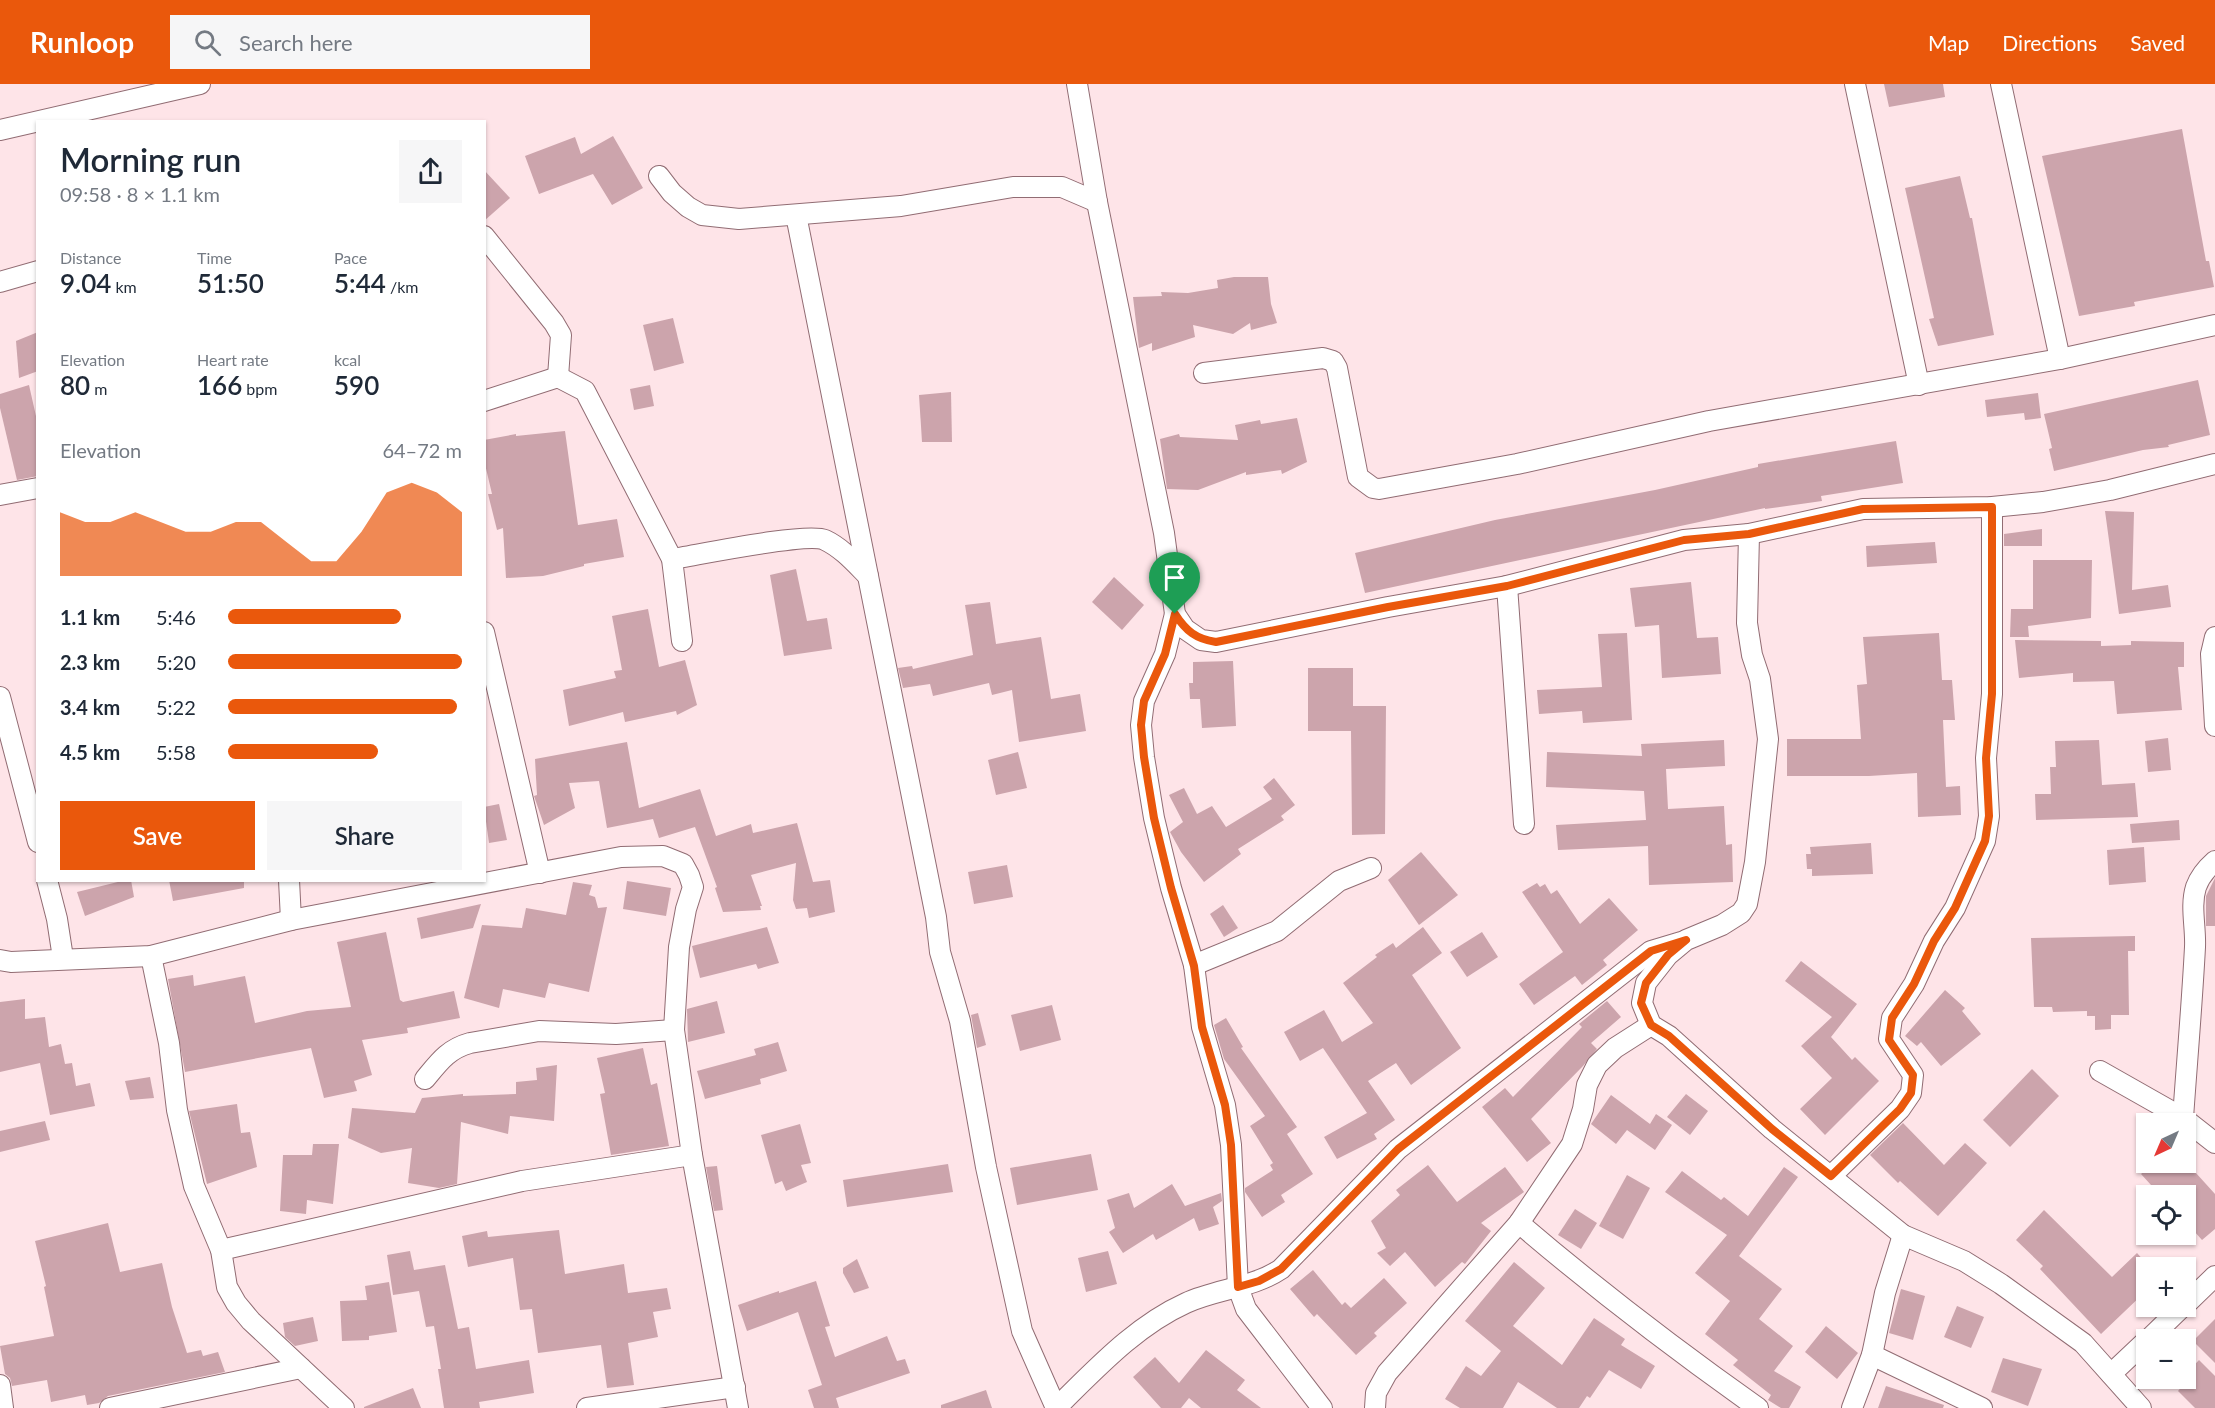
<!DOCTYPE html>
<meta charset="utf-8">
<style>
:root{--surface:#fff;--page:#f6f6f7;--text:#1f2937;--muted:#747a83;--accent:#ea580c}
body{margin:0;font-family:Lato,sans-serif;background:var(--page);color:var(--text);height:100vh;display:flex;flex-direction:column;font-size:22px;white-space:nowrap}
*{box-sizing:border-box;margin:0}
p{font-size:20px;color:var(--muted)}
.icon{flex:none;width:33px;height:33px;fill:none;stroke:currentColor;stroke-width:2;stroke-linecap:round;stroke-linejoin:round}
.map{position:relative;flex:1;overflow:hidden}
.panel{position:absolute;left:36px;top:36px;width:450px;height:762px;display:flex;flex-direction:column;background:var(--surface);border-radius:0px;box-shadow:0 2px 4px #0004}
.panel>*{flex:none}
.needle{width:39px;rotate:224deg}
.fabs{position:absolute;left:2136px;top:1029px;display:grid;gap:12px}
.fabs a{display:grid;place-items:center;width:60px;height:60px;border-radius:0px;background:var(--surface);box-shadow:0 2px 4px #0004;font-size:30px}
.pin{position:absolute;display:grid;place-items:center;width:51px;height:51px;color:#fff;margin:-62px -26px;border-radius:50% 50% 50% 0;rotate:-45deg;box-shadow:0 0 6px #0007}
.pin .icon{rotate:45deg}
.round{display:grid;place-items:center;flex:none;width:63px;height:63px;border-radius:0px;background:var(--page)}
.overview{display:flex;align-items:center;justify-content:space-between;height:102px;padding:0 24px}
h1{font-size:33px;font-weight:600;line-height:45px}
.figures{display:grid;grid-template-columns:repeat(3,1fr);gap:9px;height:102px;padding:6px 24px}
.figures div{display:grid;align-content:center}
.figures b{font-size:26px;font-weight:600}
.figures small{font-size:16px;font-weight:400}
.figures p{font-size:16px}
.chart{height:168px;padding:12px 24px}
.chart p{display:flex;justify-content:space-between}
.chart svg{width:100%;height:108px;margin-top:6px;fill:var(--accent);opacity:.7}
.cta{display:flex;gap:12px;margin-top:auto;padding:12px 24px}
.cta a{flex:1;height:69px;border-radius:0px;background:var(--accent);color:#fff;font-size:24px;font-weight:600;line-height:69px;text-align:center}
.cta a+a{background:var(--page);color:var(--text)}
ul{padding:0 24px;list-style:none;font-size:20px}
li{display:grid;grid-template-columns:96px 72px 1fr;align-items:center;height:45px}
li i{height:15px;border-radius:8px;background:var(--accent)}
header{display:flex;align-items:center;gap:36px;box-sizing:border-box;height:84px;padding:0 30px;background:var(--accent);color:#fff}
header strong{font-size:28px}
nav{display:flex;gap:33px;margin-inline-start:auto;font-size:21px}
.search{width:420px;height:54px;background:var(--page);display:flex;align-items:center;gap:15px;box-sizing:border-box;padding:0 21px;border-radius:0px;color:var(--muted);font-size:22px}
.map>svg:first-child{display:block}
.building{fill:#cca4ac}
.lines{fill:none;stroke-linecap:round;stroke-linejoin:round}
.minor-casing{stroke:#916c73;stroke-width:22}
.minor{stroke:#fff;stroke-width:20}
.route-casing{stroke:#fff;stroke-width:12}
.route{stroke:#ea580c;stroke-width:8}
</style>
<header>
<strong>Runloop</strong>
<div class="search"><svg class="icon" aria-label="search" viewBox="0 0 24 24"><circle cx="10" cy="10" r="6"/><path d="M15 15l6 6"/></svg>Search here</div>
<nav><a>Map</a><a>Directions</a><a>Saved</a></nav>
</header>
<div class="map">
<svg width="2215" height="1324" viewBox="0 0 2215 1324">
<rect width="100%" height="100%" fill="#fee4e8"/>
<!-- building -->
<g class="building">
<polygon points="1884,0 1943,0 1945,13 1889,23"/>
<polygon points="2182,45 2206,177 2209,177 2214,203 2134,218 2135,222 2079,232 2042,72"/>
<polygon points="613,52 643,104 612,121 593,90 539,110 525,72 575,53 581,70"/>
<polygon points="484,86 510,114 484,137"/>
<polygon points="1960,92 1970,134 1972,134 1994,251 1938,262 1929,235 1934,234 1905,104"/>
<polygon points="1234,193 1268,193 1271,220 1277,239 1251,246 1250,239 1233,250 1193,241 1195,253 1152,267 1152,259 1139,264 1133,213 1162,212 1161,208 1188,209 1218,204 1217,196"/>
<polygon points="673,234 684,279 654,287 643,241"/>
<polygon points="38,248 38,287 19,294 16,257"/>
<polygon points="2198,296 2210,351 2168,361 2169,363 2143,366 2054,387 2049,365 2052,364 2044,330"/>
<polygon points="29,301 38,341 38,392 17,396 0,324 0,310"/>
<polygon points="650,301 654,322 634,326 630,305"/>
<polygon points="951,308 952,358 922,358 919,311"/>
<polygon points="2038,309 2041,334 2025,336 2024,329 1987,333 1985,316"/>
<polygon points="1297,334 1307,378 1282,390 1281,386 1246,391 1246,388 1198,406 1167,405 1160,355 1179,350 1180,353 1238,356 1235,341 1260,336 1261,340"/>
<polygon points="565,347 578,441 617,435 624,473 584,480 584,482 543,492 506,494 503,444 497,446 488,410 492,410 484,376 484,356 516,350 516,352"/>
<polygon points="1896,357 1903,399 1821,412 1822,417 1765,425 1765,424 1365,509 1355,469 1495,436 1655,406 1758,383 1758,380"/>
<polygon points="2105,427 2134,428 2132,506 2168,501 2171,523 2119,530"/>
<polygon points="2042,445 2042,462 2004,462 2004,450"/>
<polygon points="1935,458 1937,479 1867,483 1866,462"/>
<polygon points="2033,476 2092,476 2091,534 2028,542 2029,553 2010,553 2011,525 2033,525"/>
<polygon points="796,485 807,537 827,534 832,565 784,572 770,491"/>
<polygon points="1114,493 1144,521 1122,546 1092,518"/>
<polygon points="1691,498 1697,554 1718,553 1721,590 1662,594 1659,541 1635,543 1630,504"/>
<polygon points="990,518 996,560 1041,553 1051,615 1080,610 1086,647 1019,658 1012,606 992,611 989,599 933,612 930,600 903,604 898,584 912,582 913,585 973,571 965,521"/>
<polygon points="648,525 659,583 685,576 697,621 677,631 676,627 625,638 623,628 569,642 563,606 616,594 614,587 622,586 612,532"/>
<polygon points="1627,549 1632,636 1583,639 1582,627 1539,630 1537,606 1602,603 1598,550"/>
<polygon points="1939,549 1942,596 1952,596 1955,636 1943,636 1946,703 1960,702 1961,731 1918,733 1917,689 1869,692 1787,692 1787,655 1861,655 1857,601 1867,600 1863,553"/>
<polygon points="2015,556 2101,557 2101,562 2131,561 2131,557 2184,558 2184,583 2178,583 2182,626 2117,630 2114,597 2073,598 2073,589 2019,594"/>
<polygon points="1233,577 1236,642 1202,644 1200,615 1190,615 1189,599 1193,599 1193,578"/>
<polygon points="1308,584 1353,584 1353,622 1386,622 1385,750 1352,751 1351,647 1308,647"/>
<polygon points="2168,654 2171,686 2148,688 2145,657"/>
<polygon points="1724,656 1725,682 1666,685 1668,725 1724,722 1726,761 1732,760 1733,798 1649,801 1648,762 1558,766 1556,741 1646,736 1644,707 1546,703 1547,668 1642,672 1641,660"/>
<polygon points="2099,656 2102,701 2135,699 2138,733 2036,736 2035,710 2051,710 2050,683 2056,683 2055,657"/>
<polygon points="627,658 639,724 700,705 716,752 751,740 753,749 797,739 813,798 830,796 835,828 809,834 807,824 796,825 793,816 796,779 751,791 762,822 760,822 761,826 723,828 715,804 717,803 695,743 659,754 653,735 607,744 599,697 569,699 575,724 544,741 534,712 537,711 535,675"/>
<polygon points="1018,668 1027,704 996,711 988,676"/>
<polygon points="1274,694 1295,721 1281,732 1284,736 1238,765 1241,770 1204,798 1181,768 1170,748 1183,738 1169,711 1184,704 1197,730 1212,722 1226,743 1272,715 1263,703"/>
<polygon points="499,720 507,756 489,759 484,723"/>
<polygon points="2179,736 2180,756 2132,759 2130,740"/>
<polygon points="1871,759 1873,790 1812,792 1812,785 1807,785 1806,770 1811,770 1810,763"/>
<polygon points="2144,763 2146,798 2109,801 2107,766"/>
<polygon points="1421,768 1458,811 1419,841 1388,796"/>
<polygon points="1007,781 1013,813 974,820 968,788"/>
<polygon points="2215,794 2215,842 2206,842 2206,812"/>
<polygon points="126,796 131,796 134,813 85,832 77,808"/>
<polygon points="169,796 244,796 244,804 173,817"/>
<polygon points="627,797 671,804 666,832 623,825"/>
<polygon points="573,798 592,801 589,811 595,813 598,824 607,823 589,908 549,899 545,914 503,905 499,924 464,914 482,841 522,844 526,824 566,831"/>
<polygon points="1537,799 1540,803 1545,800 1551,810 1557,806 1580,840 1609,814 1638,846 1603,876 1607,881 1582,901 1575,892 1534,921 1519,900 1563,868 1522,808"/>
<polygon points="481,820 473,844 421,855 417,834"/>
<polygon points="1223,821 1238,844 1224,853 1210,830"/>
<polygon points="767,843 779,879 758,885 756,880 700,894 692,862"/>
<polygon points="1423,843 1442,869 1412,891 1461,964 1411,1001 1396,979 1368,997 1395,1036 1374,1050 1377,1055 1337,1075 1324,1053 1367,1029 1323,964 1300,977 1284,948 1324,926 1342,958 1373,939 1343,899 1377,873 1375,871 1393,859 1396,864"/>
<polygon points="386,848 400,916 403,918 454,907 460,934 407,944 408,949 362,956 372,991 354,997 357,1007 324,1014 311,964 185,988 168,895 193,891 194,902 245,892 255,939 307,927 351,923 337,858"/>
<polygon points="1482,848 1498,873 1467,893 1450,868"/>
<polygon points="2135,852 2135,867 2128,867 2129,931 2111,931 2111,945 2095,946 2095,932 2087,932 2087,927 2053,928 2052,923 2034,923 2031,854"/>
<polygon points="1801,877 1857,920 1831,953 1852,976 1855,973 1879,997 1825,1051 1800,1025 1832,994 1801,962 1832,933 1785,897"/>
<polygon points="1945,906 1965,924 1962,927 1981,950 1941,982 1921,958 1917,962 1905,952"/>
<polygon points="25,915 25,935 45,933 49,963 61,960 65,980 72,979 76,1002 90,999 95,1022 50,1031 40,979 0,988 0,918"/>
<polygon points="717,917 725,949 688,958 687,925"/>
<polygon points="1607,917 1621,933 1591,959 1597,965 1583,982 1531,1035 1551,1059 1527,1078 1482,1023 1505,1004 1513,1013 1582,943 1579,940"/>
<polygon points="1052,921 1061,956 1020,967 1011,931"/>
<polygon points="978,929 986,961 977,964 971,931"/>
<polygon points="1226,934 1243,963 1241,964 1297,1043 1287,1050 1313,1090 1281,1111 1285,1118 1262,1133 1245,1108 1245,1104 1273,1086 1270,1081 1273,1079 1250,1042 1265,1032 1224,975 1214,941"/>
<polygon points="778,958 787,987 760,995 761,1000 705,1015 697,987 756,971 754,965"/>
<polygon points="643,964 651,1001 657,999 669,1062 611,1071 600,1010 605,1009 597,974"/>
<polygon points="557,981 554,1037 510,1032 508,1050 461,1038 457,1100 439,1104 408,1099 412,1064 381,1069 348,1054 352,1024 415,1029 422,1014 463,1010 463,1012 516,1010 516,998 537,996 536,984"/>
<polygon points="2032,985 2059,1012 2010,1063 1983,1036"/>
<polygon points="150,993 154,1014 130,1016 125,997"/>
<polygon points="1686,1010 1708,1027 1690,1051 1667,1033"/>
<polygon points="1611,1011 1650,1040 1656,1030 1672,1041 1655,1066 1627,1046 1616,1060 1591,1040"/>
<polygon points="237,1020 241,1049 250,1048 257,1083 207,1100 189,1027"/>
<polygon points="45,1037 50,1056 0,1068 0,1047"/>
<polygon points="1903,1039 1944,1081 1965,1059 1987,1079 1938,1132 1900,1097 1898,1099 1870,1071"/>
<polygon points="800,1040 811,1079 801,1081 807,1098 786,1107 782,1097 775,1100 761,1051"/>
<polygon points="313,1060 339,1060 333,1120 307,1116 306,1130 280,1127 283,1071 312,1071"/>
<polygon points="1091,1070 1098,1106 1017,1121 1010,1084"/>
<polygon points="2154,1078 2186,1078 2215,1110 2215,1145 2202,1156 2186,1138 2186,1112 2161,1112 2141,1090"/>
<polygon points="948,1080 953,1108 847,1123 843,1096"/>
<polygon points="1428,1081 1457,1118 1505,1083 1524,1108 1481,1139 1491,1147 1465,1180 1462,1178 1435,1203 1405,1168 1390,1182 1377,1169 1386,1164 1371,1137 1400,1111 1396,1106"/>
<polygon points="717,1082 723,1126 714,1127 706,1083"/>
<polygon points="1784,1083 1798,1093 1739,1172 1782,1205 1759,1235 1793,1262 1774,1287 1801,1303 1789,1324 1781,1324 1768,1316 1771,1311 1733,1281 1738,1276 1705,1250 1730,1217 1695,1189 1727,1151 1665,1108 1682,1087 1721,1116 1724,1113 1748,1132"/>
<polygon points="1627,1091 1650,1104 1623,1155 1599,1142"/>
<polygon points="1172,1100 1185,1122 1221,1109 1222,1117 1213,1123 1219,1140 1199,1147 1194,1134 1156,1156 1153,1150 1123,1169 1109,1148 1115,1144 1107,1116 1129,1109 1134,1124"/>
<polygon points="1575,1125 1597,1139 1581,1165 1558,1151"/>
<polygon points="2044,1126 2112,1193 2137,1169 2146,1179 2146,1207 2101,1250 2040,1185 2043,1182 2016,1156"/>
<polygon points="108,1139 120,1188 162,1179 172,1223 187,1269 201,1266 203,1272 218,1268 225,1288 108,1312 99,1319 87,1321 85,1311 51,1318 47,1296 12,1302 10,1294 5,1290 0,1262 54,1252 44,1203 46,1202 35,1157"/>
<polygon points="559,1146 565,1190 624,1180 628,1209 667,1204 671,1225 653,1228 658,1253 628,1259 634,1301 607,1304 601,1261 538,1269 532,1225 520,1226 513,1174 468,1183 462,1152 487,1147 488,1153"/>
<polygon points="410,1167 414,1186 445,1181 458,1245 469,1243 476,1285 529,1276 534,1309 479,1318 480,1324 444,1324 438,1285 441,1285 434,1242 426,1243 419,1207 393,1211 387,1171"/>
<polygon points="1108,1167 1117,1200 1086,1208 1078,1174"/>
<polygon points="857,1175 869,1204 854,1209 843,1189 843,1184"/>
<polygon points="1514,1178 1545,1204 1513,1242 1562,1281 1594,1234 1625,1255 1621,1261 1655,1282 1641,1305 1609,1286 1590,1314 1587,1312 1579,1324 1557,1324 1518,1298 1503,1324 1460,1324 1445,1315 1466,1282 1481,1292 1501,1267 1465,1237"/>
<polygon points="1313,1186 1342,1221 1345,1218 1351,1224 1384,1194 1407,1219 1374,1249 1377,1252 1356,1271 1317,1230 1314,1233 1290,1205"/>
<polygon points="816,1197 830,1242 825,1243 835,1273 887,1252 897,1277 905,1275 910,1289 836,1314 839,1324 814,1324 808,1306 822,1301 798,1228 747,1247 738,1221 779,1207 779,1209"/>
<polygon points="389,1198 397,1248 369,1252 369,1256 342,1257 340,1217 367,1216 365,1202"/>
<polygon points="1901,1205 1925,1212 1913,1256 1889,1249"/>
<polygon points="1957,1222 1984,1233 1971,1264 1944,1253"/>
<polygon points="313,1233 318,1257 295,1262 285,1253 283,1239"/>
<polygon points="2215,1235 2215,1279 2193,1257"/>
<polygon points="1826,1242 1858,1269 1837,1295 1805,1268"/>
<polygon points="1206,1266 1245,1296 1237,1306 1261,1324 1201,1324 1189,1314 1181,1324 1161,1324 1133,1293 1155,1273 1179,1299"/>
<polygon points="2003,1274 2042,1285 2028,1322 1991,1308"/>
<polygon points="2199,1276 2215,1292 2215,1324 2195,1324 2178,1307 2185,1299 2181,1295 2186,1294 2186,1290"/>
<polygon points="1886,1302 1944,1321 1943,1324 1878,1324"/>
<polygon points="413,1304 421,1324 364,1324 364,1323"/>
<polygon points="986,1306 992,1324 941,1324 941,1321"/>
</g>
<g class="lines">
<!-- minor casing -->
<g class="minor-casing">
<g id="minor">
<polyline points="1077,0 1097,118 1164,449 1175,530 1185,545 1201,556 1216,558 1388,523 1507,502 1684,456 1749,450 1863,425 1992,423 2043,418 2110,406 2215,380"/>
<polyline points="1855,0 1919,301"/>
<polyline points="2001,0 2060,275"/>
<polyline points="0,46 200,0"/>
<polyline points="659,92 672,109 688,123 702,131 739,135 901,122 1013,103 1062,103 1097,118"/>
<polyline points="796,131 936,833 940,868 960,937 986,1083 1022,1247 1056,1324"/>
<polyline points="484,152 554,239 561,251 558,293"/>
<polyline points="0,198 38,187"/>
<polyline points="1204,289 1323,274 1333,277 1337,284 1358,393 1373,404 1379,405 1517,380 1709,337 2060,275 2215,241"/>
<polyline points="484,317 558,293 585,307 672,475 682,557"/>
<polyline points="0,411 38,404"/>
<polyline points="1749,450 1747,539 1752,571 1760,595 1768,655 1755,778 1747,820 1741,829 1722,841 1686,856 1668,871 1646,899 1642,919 1651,941 1669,952 1772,1045 1903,1151 1964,1177 2001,1200 2083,1259 2141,1324"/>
<path d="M 672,475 C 698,471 807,448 825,456 C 842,464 855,479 868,492"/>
<polyline points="1507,502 1524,740"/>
<polyline points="1175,530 1165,570 1144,617 1141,641 1144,673 1154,734 1171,804 1194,881 1202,943 1225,1021 1231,1061 1238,1203 1246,1225 1322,1324"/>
<polyline points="484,548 540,789"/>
<polyline points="2215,553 2211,570 2215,642"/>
<polyline points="0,613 38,758"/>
<polyline points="47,796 57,835 63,874"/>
<polyline points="289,796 291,836"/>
<polyline points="151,872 169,959 177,1026 194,1102 221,1166 227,1203 236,1219 251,1237 344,1324"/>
<polyline points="0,876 11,878 151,872 291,836 621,773 663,772 683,780 689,791 693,803 686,825 679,863 674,946 692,1071 738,1324"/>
<polyline points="1194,881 1277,847 1339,797 1371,784"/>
<polyline points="2100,987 2183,1034 2215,1059"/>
<path d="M 425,995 C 439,978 448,965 470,959 L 539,947 L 616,950 L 674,946"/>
<path d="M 2183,1034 C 2187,977 2192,920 2195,863 C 2196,843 2190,822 2196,803 C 2200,792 2207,784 2215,777"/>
<polyline points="1831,1092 1900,1025 1911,1009 1913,991 1889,955 1892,934 1914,900 1934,857 1955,824 1985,757 1989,732 1986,674 1992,610 1992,423"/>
<path d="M 1519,1139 C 1595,1204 1676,1266 1758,1324"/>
<polyline points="221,1166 522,1097 692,1071"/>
<polyline points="2186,1220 2215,1192"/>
<polyline points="2148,1256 2183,1222"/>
<polyline points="1872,1271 1982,1324"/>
<polyline points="2111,1290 2146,1257"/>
<polyline points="0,1301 3,1324"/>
<polyline points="110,1324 301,1284"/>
<polyline points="587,1324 735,1303"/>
<path d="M 1056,1324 C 1095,1286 1135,1242 1186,1219 C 1216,1205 1253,1204 1281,1185 L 1398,1065 L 1651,867 L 1681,858"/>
<polyline points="1375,1324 1376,1309 1387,1289 1519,1139 1572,1060 1583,1025 1587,1001 1597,981 1615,964 1651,941"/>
<polyline points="1852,1324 1872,1271 1885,1209 1903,1151"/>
</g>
</g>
<!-- minor -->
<use href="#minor" class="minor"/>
</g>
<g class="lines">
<!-- route casing -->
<g class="route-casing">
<path id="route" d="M 1992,423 L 1992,610 L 1986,674 L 1989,732 L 1985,757 L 1955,824 L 1934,857 L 1914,900 L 1892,934 L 1889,956 L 1913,991 L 1911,1009 L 1900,1025 L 1831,1092 L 1772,1045 L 1669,952 L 1651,941 L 1641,919 L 1646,899 L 1668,871 L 1686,856 L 1651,867 L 1398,1065 L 1281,1185 L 1259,1197 L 1238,1203 L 1231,1061 L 1225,1021 L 1202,943 L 1194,882 L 1171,804 L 1154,734 L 1144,673 L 1141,641 L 1144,617 L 1165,570 L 1175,530 C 1186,547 1196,555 1216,558 L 1388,523 L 1507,502 L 1684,456 L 1749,450 L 1863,425 Z"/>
</g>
<!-- route -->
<use href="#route" class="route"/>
</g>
</svg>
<div class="fabs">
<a><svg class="needle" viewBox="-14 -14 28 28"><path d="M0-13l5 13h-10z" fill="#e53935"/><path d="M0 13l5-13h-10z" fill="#747a83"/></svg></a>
<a><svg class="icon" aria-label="locate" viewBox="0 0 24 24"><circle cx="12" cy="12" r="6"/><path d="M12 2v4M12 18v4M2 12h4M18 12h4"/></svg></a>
<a>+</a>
<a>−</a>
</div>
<div class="pin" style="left:1175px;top:530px;background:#1e9e55"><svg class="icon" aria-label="arrive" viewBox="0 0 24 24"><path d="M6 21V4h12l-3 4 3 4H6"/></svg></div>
<section class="panel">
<div class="overview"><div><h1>Morning run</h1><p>09:58 · 8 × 1.1 km</p></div><a class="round"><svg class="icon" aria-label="share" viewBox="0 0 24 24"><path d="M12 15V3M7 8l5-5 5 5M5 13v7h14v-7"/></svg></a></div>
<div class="figures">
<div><p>Distance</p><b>9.04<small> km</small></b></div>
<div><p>Time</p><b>51:50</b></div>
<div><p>Pace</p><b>5:44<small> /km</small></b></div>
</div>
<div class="figures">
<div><p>Elevation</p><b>80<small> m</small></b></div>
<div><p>Heart rate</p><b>166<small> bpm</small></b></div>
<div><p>kcal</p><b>590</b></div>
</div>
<div class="chart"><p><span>Elevation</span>64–72 m</p>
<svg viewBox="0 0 160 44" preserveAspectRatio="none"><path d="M0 44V18L10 22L20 22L30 18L40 22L50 26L60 26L70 22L80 22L90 30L100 38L110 38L120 26L130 10L140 6L150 10L160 18V44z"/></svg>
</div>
<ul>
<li><b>1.1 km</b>5:46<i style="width:74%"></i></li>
<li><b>2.3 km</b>5:20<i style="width:100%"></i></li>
<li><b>3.4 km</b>5:22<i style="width:98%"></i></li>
<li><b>4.5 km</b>5:58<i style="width:64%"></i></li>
</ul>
<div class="cta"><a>Save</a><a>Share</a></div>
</section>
</div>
